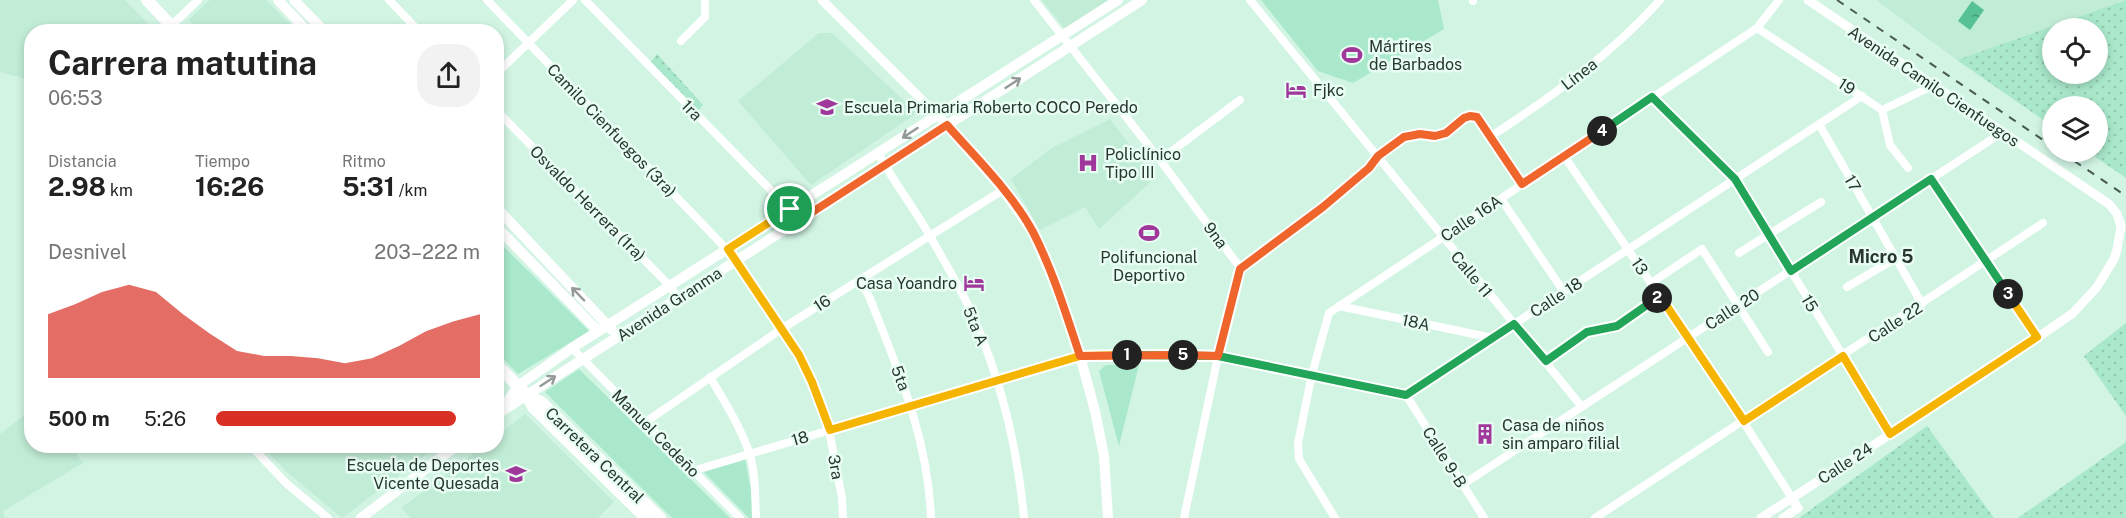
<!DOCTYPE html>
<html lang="es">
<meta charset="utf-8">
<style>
:root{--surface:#fff;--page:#f2f2f2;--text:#222;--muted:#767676;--accent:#d93025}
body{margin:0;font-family:"Public Sans",sans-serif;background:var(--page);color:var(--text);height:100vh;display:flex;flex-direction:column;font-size:22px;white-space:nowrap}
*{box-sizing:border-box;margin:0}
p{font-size:20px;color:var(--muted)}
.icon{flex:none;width:33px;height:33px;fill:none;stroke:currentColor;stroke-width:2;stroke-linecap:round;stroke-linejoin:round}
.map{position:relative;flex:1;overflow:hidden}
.details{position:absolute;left:24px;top:24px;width:480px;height:429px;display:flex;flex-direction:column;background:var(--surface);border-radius:24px;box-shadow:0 3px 9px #0003}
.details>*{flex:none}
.controls{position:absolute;left:2042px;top:18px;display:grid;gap:12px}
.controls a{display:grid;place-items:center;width:66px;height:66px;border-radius:50%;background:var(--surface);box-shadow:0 3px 9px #0003;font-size:30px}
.pin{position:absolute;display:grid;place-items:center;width:51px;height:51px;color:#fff;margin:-26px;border:3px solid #fff;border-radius:50%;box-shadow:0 2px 6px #0007}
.km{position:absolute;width:30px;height:30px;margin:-15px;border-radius:50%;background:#222;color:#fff;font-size:16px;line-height:30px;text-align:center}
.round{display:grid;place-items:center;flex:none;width:63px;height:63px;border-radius:24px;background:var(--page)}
.headline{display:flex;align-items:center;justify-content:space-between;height:102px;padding:0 24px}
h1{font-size:33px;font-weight:700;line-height:45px}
.metrics{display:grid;grid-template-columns:repeat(3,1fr);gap:9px;height:102px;padding:6px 24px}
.metrics div{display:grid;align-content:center}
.metrics b{font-size:26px;font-weight:700}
.metrics small{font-size:16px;font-weight:400}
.metrics p{font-size:16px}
.chart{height:168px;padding:12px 24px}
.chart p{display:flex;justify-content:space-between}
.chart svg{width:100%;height:108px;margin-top:6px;fill:var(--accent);opacity:.7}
ul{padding:0 24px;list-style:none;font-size:20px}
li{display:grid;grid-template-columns:96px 72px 1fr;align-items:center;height:45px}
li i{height:15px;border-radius:8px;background:var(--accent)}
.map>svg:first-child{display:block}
.built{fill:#c1ecd6}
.grass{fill:url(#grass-dots);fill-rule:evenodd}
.green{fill:#a9e8ca}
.water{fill:url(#water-ripples)}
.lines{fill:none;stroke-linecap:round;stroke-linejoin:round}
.minor{stroke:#fff;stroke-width:8}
.tertiary{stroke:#fff;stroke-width:9}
.secondary{stroke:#fff;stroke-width:10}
.trunk{stroke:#fff;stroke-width:12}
.rail{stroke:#485a51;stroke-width:2;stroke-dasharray:8 8;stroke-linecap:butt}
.oneway{stroke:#949a97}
.split-1-casing{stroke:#fff;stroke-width:12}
.split-2-casing{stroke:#fff;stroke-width:12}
.split-3-casing{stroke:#fff;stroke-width:12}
.split-4-casing{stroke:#fff;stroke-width:12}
.split-5-casing{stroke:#fff;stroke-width:12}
.split-6-casing{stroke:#fff;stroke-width:12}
.split-1{stroke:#f5b400;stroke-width:8}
.split-2{stroke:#22a559;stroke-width:8}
.split-3{stroke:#f5b400;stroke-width:8}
.split-4{stroke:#22a559;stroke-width:8}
.split-5{stroke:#f0652b;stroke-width:8}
.split-6{stroke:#f0652b;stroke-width:8}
.labels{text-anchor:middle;stroke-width:5;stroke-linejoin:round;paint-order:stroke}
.poi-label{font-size:16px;fill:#28362f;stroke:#e9fef3;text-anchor:start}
.street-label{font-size:16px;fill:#28362f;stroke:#e9fef3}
.neighbourhood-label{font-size:18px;font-weight:bold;fill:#28362f;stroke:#e9fef3}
</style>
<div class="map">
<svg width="2126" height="518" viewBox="0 0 2126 518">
<defs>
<pattern id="grass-dots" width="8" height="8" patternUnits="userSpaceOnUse" patternTransform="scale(1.5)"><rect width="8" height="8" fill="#a9e8ca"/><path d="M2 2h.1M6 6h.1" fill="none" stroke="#91c8ae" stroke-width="1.8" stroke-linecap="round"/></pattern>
<pattern id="water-ripples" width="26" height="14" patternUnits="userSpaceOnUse" patternTransform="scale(1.5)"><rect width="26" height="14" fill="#55c195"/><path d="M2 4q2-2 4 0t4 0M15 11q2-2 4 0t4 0" fill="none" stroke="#469e7a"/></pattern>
</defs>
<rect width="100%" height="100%" fill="#d1f4e3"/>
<!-- built -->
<g class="built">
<polygon points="0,0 125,0 155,31 32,32 31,80 0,72"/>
<polygon points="210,0 266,0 297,31 200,31 188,20"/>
<polygon points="1042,0 1111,0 1066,30"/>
<polygon points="1876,0 2125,0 1957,60"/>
<polygon points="819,33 832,33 917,113 811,185 738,101"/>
<polygon points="1110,119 1155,178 1099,229 1085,207 1040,230 1011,179 1052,148"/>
<polygon points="31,410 32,446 71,446 83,463 3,511 5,518 0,518 0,434"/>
<polygon points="525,414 614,502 598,518 411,518 401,508 483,446 496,446 497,436"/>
<polygon points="262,446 437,446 342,518 286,471"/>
</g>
<!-- grass -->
<g class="grass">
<path d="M 2126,0 L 2126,178 L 2088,152 L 2097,152 L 2097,106 L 2052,106 L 2052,126 L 1957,60 ZM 2052,28 L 2097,28 L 2097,74 L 2052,74 Z"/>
<polygon points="657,54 703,105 696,113 649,64"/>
<polygon points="2126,323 2126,416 2084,356"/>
<polygon points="1927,426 1994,518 1799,518"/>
<polygon points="2126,442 2126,518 2018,518"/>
</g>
<!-- green -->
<g class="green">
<polygon points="1261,0 1438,0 1444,29 1353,83 1318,71"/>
<polygon points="496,239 589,331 518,374 497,352"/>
<polygon points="1106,365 1139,365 1119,446 1099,371"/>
<polygon points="579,369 730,518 672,518 545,392"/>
<polygon points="745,460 751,490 754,518 749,518 704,472"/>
</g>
<!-- water -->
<polygon class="water" points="1972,1 1984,10 1970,30 1958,21"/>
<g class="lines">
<!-- minor -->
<g class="minor">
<polyline points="389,0 420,32"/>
<polyline points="487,0 737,260 799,355 812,382 829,430 842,498 843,518"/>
<polyline points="585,0 800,220"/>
<polyline points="1034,0 1160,160 1241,269"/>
<polyline points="1250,0 1582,407"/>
<polyline points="1473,0 1473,1"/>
<polyline points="172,25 198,0"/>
<polyline points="1757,28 1882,110 1890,145 1908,168"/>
<polyline points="681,41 705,17 705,0"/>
<polyline points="496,74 573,0"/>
<polyline points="1652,97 1735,179 1890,433"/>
<polyline points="496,110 670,286 678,298"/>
<polyline points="1882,110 1934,85"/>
<polyline points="1819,124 1922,304"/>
<path d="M 1490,137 C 1551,97 1611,55 1660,0"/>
<path d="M 878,153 C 894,183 915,209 931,238 C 943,259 956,281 967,303 C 999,371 1017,443 1024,518"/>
<polyline points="1564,156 1709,368 1792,498"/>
<polyline points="1160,160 1240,100"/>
<polyline points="1931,179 2037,337"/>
<polyline points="1501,199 1564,292"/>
<polyline points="1739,253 1821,202"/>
<path d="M 1241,269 C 1279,240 1317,212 1354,181 C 1370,167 1382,150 1401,138 C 1415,130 1431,140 1446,133 C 1457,127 1462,114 1477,117 L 1522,184"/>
<path d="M 859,280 L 869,296 C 898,370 928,437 931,518"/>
<polyline points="1651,283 1702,249 1768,352"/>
<polyline points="1847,287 1896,258"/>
<polyline points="1339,306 1493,338"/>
<polyline points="572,348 740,518"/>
<polyline points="1546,361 1587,332 1617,326 1660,296"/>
<path d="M 710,377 C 724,401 740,426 749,452 C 756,473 755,497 756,518"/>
<polyline points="1406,395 1484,518"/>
<polyline points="644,423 783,328 1003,190"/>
<polyline points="251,446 287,484 328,518"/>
<polyline points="692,471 1080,356 1218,356 1406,395 1862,96"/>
<polyline points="1462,485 2003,132"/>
<polyline points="1184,518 1218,356 1241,269"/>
<polyline points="1335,518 1299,459 1298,443 1312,374 1329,313 1757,28 1779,0"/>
<polyline points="1595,518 2043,223"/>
</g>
<!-- tertiary -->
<g class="tertiary">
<polyline points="822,0 937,115"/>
<polyline points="1792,498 2014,354 2073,313 2097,287 2114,259 2117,250 2121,226 2117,214 2109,204 1808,0"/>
<polyline points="1761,518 1792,498 1798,508 1783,518"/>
</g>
<!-- secondary -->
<g class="secondary">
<polyline points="278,0 308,32"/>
<polyline points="294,0 325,32"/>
<polyline points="943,121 1003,190 1032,231 1059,294 1080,356 1095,411 1104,456 1108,518"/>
<polyline points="496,207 612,330"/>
<polyline points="496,226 598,331"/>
<polyline points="503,408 518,386 572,348 1118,0"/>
<polyline points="496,415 1142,0"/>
<polyline points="361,518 456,446"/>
</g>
<!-- trunk -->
<g class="trunk">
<polyline points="147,0 177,32"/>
<polyline points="496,364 527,395 533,407 646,518"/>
<polyline points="527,395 541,402 660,518"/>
</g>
<!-- rail -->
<g class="rail">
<polyline points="1837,0 2052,146"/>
<polyline points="2061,152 2126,196"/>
</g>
</g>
<!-- one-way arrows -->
<defs><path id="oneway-shaft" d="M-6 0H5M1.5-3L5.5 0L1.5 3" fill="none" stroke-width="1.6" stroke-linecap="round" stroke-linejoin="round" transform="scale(1.5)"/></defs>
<g class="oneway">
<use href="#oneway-shaft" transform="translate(1013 83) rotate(-33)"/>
<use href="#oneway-shaft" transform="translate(910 133) rotate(147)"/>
<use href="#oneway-shaft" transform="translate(578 294) rotate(-134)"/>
<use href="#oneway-shaft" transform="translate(548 381) rotate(-33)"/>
</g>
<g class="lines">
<!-- split-1 casing -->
<g class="split-1-casing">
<polyline id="split-1" points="790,209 728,249 799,355 812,382 830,430 1080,356 1127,355"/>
</g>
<!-- split-2 casing -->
<g class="split-2-casing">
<polyline id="split-2" points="1127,355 1218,356 1406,395 1514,324 1546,361 1587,332 1617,326 1657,298"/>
</g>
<!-- split-3 casing -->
<g class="split-3-casing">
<polyline id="split-3" points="1657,298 1660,296 1744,421 1843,356 1890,434 2037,337 2008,294"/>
</g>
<!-- split-4 casing -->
<g class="split-4-casing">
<polyline id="split-4" points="1602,131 1652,97 1735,179 1791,271 1931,179 2008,294"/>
</g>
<!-- split-5 casing -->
<g class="split-5-casing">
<polyline id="split-5" points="1183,355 1218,356 1240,269 1323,207 1369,168 1378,156 1404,137 1420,134 1435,136 1446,133 1464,118 1470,116 1477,117 1522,184 1602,131"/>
</g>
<!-- split-6 casing -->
<g class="split-6-casing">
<path id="split-6" d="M 790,209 L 800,220 L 947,125 C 976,158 1012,193 1033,232 C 1053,271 1066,314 1080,356 L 1183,355"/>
</g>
<!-- split-1 -->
<use href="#split-1" class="split-1"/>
<!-- split-2 -->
<use href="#split-2" class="split-2"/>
<!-- split-3 -->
<use href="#split-3" class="split-3"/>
<!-- split-4 -->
<use href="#split-4" class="split-4"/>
<!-- split-5 -->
<use href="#split-5" class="split-5"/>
<!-- split-6 -->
<use href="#split-6" class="split-6"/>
</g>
<!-- icons -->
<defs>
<g id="stadium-bare" transform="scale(1.62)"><path d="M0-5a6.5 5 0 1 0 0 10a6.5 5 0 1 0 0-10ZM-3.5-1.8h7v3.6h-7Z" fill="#a0389c" stroke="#e9fef3" stroke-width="2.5" paint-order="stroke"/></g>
<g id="hotel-bare" transform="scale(1.62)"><path d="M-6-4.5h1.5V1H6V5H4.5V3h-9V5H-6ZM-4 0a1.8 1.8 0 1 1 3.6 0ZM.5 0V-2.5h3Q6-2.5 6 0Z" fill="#a0389c" stroke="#e9fef3" stroke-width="2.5" paint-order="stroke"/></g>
<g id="school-bare" transform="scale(1.62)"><path d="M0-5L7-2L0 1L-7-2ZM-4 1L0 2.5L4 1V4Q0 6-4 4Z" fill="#a0389c" stroke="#e9fef3" stroke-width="2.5" paint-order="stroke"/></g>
<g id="hospital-bare" transform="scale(1.62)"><path d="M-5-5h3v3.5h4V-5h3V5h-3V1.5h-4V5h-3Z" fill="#a0389c" stroke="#e9fef3" stroke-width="2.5" paint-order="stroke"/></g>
<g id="building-bare" transform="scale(1.62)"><path d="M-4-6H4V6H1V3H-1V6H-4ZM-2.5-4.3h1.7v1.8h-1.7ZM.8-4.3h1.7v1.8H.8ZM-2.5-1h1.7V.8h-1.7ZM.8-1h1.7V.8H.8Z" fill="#a0389c" stroke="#e9fef3" stroke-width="2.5" paint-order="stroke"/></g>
</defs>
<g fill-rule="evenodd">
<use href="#stadium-bare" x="1352" y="55"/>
<use href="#hotel-bare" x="1296" y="90"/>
<use href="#school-bare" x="827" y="107"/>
<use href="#hospital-bare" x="1088" y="163"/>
<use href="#stadium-bare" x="1149" y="233"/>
<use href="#hotel-bare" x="974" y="283"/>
<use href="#building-bare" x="1485" y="434"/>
<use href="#school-bare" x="516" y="474"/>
</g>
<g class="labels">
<!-- poi labels -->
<g class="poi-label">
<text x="1369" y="52">Mártires<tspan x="1369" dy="18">de Barbados</tspan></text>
<text x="1313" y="96">Fjkc</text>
<text x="844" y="113">Escuela Primaria Roberto COCO Peredo</text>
<text x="1105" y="160">Policlínico<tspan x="1105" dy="18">Tipo III</tspan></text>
<text x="1149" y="263" text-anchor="middle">Polifuncional<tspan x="1149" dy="18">Deportivo</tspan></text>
<text x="957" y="289" text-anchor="end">Casa Yoandro</text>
<text x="1502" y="431">Casa de niños<tspan x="1502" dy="18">sin amparo filial</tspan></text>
<text x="499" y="471" text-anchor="end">Escuela de Deportes<tspan x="499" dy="18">Vicente Quesada</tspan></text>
</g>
<!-- street labels -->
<g class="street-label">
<text transform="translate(1579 74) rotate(-38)" y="6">Línea</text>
<text transform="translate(1847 86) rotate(33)" y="6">19</text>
<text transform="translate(1934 86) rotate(34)" y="6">Avenida Camilo Cienfuegos</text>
<text transform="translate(692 110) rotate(46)" y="6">1ra</text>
<text transform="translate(612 130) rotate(46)" y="6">Camilo Cienfuegos (3ra)</text>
<text transform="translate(1853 183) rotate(60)" y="6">17</text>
<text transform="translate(588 203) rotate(45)" y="6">Osvaldo Herrera (1ra)</text>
<text transform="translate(1471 218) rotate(-34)" y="6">Calle 16A</text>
<text transform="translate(1216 235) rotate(53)" y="6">9na</text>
<text transform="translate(1640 266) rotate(56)" y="6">13</text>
<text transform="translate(1472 274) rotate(50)" y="6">Calle 11</text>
<text transform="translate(1556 297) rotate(-33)" y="6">Calle 18</text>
<text transform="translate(822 303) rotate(-33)" y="6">16</text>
<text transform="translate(1810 303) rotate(59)" y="6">15</text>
<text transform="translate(669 304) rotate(-33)" y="6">Avenida Granma</text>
<text transform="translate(1732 309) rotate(-33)" y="6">Calle 20</text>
<text transform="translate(1416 322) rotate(12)" y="6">18A</text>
<text transform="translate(1895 322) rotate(-33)" y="6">Calle 22</text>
<text transform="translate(976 326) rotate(68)" y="6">5ta A</text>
<text transform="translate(901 378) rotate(69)" y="6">5ta</text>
<text transform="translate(656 433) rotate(45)" y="6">Manuel Cedeño</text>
<text transform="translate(800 438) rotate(-16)" y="6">18</text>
<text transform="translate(595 455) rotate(44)" y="6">Carretera Central</text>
<text transform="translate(1445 457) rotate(58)" y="6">Calle 9-B</text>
<text transform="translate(1845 463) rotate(-33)" y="6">Calle 24</text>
<text transform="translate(836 467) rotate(80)" y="6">3ra</text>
</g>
<!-- neighbourhood labels -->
<g class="neighbourhood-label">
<text x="1881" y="263">Micro 5</text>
</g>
</g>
</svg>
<div class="controls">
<a><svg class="icon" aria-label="locate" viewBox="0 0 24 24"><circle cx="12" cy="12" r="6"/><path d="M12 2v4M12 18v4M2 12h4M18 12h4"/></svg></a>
<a><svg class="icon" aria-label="layers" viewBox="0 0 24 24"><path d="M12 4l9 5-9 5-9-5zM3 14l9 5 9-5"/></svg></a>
</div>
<div class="pin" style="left:790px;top:209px;background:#1e9e55"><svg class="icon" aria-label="arrive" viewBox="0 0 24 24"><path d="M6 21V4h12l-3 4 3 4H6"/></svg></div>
<b class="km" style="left:1127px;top:355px">1</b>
<b class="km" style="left:1657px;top:298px">2</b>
<b class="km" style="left:2008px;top:294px">3</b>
<b class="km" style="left:1602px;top:131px">4</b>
<b class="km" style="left:1183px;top:355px">5</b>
<section class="details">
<div class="headline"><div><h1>Carrera matutina</h1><p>06:53</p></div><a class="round"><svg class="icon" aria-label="share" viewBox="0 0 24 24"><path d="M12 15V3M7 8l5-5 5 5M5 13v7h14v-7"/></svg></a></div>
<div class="metrics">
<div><p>Distancia</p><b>2.98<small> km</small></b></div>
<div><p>Tiempo</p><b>16:26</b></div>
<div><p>Ritmo</p><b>5:31<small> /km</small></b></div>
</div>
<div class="chart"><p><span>Desnivel</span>203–222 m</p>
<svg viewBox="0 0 160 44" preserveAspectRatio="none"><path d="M0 44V18L10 14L20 9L30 6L40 9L50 18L60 26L70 33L80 35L90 35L100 36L110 38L120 36L130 31L140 25L150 21L160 18V44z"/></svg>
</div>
<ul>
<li><b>500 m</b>5:26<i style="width:91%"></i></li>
</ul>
</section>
</div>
